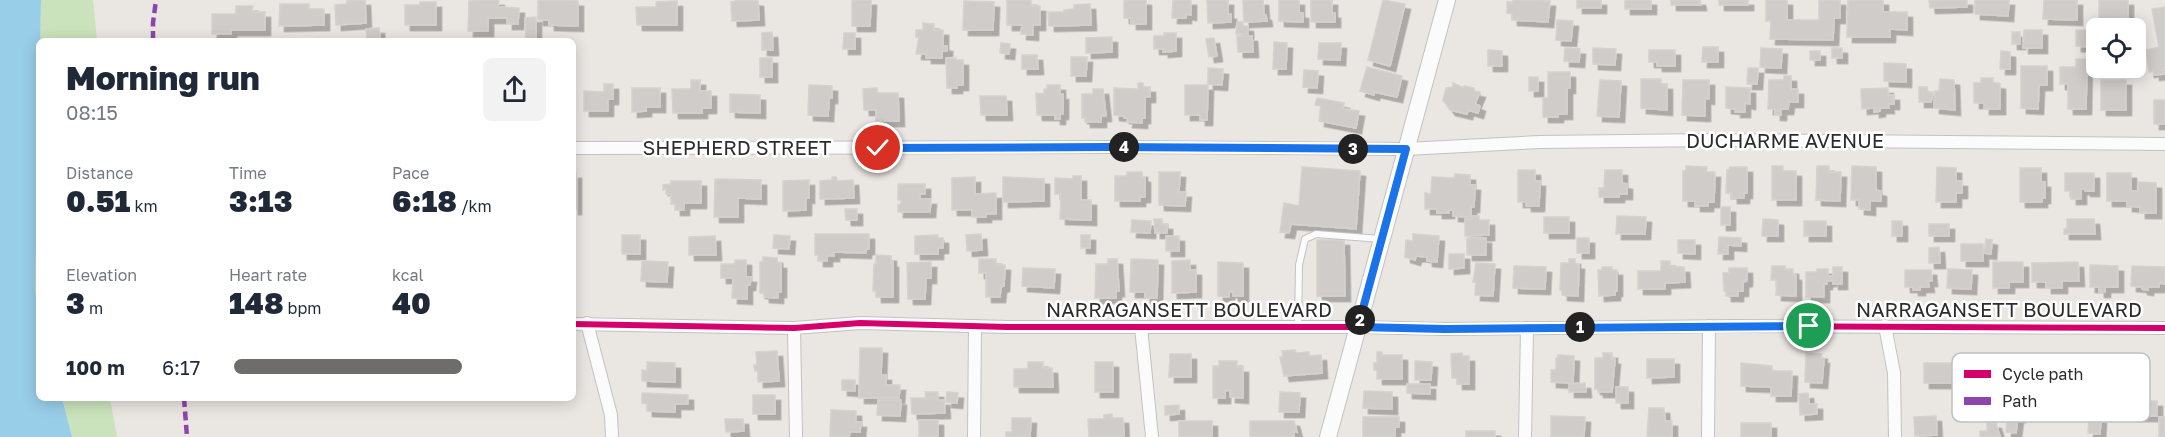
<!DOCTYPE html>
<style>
:root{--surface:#fff;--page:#f2f2f3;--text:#1f2937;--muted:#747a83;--accent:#6e6d6c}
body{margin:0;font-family:"Golos Text",sans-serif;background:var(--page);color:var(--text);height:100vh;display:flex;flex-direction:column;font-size:22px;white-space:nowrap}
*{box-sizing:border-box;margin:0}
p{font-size:20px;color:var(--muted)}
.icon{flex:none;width:33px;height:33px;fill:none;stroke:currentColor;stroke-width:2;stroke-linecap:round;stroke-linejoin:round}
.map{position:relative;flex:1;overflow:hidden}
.sheet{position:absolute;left:36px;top:38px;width:540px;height:363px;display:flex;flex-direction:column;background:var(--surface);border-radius:9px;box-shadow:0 3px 15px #0003}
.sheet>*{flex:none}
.buttons{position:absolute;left:2086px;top:18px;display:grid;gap:12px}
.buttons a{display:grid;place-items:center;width:60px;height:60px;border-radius:9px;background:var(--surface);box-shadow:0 3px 15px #0003;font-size:30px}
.pin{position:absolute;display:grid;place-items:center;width:51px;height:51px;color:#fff;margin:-26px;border:3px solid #fff;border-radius:50%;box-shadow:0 2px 6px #0007}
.km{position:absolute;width:30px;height:30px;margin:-15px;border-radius:50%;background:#222;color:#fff;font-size:16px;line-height:30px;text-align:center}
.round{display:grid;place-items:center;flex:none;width:63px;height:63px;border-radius:9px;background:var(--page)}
.summary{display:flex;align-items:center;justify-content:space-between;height:102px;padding:0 30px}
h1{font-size:33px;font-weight:800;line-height:45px}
.figures{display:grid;grid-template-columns:repeat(3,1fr);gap:9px;height:102px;padding:6px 30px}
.figures div{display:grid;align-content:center}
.figures b{font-size:30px;font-weight:800}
.figures small{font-size:16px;font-weight:400}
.figures p{font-size:16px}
ul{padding:0 30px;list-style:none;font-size:20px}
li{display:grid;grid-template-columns:96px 72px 1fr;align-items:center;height:45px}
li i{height:15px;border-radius:8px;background:var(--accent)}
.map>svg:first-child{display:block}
.green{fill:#cae3bc}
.water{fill:#99cee8}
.building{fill:#cfccc9;stroke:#d5d2ce;stroke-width:1.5;filter:url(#shadow)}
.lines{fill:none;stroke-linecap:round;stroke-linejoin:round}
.lane-casing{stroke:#c3c2c2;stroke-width:8}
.street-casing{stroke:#c3c2c2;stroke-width:14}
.secondary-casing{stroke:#c3c2c2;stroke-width:18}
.lane{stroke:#fcfbfb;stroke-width:6}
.street{stroke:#fcfbfb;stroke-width:12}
.secondary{stroke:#fcfbfb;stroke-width:16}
.quiet{stroke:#8e44ad;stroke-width:4.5;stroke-dasharray:9 4.5;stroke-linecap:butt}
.cycleway-casing{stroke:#fff;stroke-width:10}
.cycleway{stroke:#d6006c;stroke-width:6}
.route-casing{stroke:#fff;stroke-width:12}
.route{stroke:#1a73e8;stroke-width:8}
.labels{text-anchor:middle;stroke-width:5;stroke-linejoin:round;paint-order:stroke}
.street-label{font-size:20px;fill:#2c2c2c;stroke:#fff}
.key{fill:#fff;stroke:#c0c0c0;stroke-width:1.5}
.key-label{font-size:16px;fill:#2c2c2c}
</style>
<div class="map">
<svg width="2165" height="437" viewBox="0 0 2165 437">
<defs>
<filter id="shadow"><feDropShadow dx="5.5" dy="5.5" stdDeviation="0" flood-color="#0004"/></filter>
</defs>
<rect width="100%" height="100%" fill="#eae6e2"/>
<!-- green -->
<g class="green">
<polygon points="41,0 93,0 97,40 40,40"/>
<polygon points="39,88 39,307 35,292"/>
<polygon points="62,398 110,398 117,437 72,437"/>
</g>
<!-- water -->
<polygon class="water" points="0,0 41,0 35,292 39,307 39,398 62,398 72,437 0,437"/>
<!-- building -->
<g class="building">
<polygon points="365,0 366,23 336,25 335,5 347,4 347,1"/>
<polygon points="483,0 499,0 498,7 519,8 518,24 507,24 507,18 488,18 488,31 468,31 469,1"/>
<polygon points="538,0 578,1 578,26 549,25 549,20 538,20"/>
<polygon points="740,0 758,1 759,20 732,21 731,2"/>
<polygon points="852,0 871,0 870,26 852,26"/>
<polygon points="1007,0 1031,0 1031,6 1040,6 1040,25 1033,25 1033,35 1021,34 1022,25 1007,25"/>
<polygon points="1124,0 1146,0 1146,24 1131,24 1131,18 1124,18"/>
<polygon points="1173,0 1191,0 1191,15 1186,14 1186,18 1172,18"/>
<polygon points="1207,0 1228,0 1228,14 1231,14 1231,22 1208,23"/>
<polygon points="1243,0 1263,0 1264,15 1266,15 1267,21 1244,22"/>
<polygon points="1279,0 1299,0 1299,13 1303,13 1303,22 1279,21"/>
<polygon points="1311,0 1332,0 1332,13 1335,13 1335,22 1311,22"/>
<polygon points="1383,0 1405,4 1390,66 1368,60"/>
<polygon points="1513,0 1550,1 1548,22 1512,20 1512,14 1507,13 1507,2 1513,2"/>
<rect x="1577" y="0" width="24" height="8"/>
<rect x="1625" y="0" width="26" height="9"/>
<polygon points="1671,0 1700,0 1701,5 1671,5"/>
<rect x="1719" y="0" width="29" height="5"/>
<polygon points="1766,0 1787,0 1787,20 1819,20 1819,0 1840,0 1840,18 1834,18 1833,40 1770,39 1771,21 1766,21"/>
<polygon points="1848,0 1883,0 1883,12 1907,12 1907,30 1890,29 1890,37 1847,37"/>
<polygon points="1929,0 1967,0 1967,7 1930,8"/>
<polygon points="1975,0 2009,0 2008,16 1975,14"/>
<polygon points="2044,0 2077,0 2077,20 2043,19"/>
<polygon points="2099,0 2128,0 2128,27 2099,26"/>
<polygon points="677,1 677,25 637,25 636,7 656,7 656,2"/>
<polygon points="964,1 994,2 993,30 963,30"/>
<polygon points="420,2 436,2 436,25 405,25 405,5 420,5"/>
<polygon points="280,4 309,4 309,9 324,9 324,25 279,26"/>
<polygon points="1090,4 1091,25 1049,26 1048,12 1064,12 1064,10 1074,9 1074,5"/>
<polygon points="236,6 253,6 252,12 265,12 265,30 231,30 231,34 212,34 212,14 236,14"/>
<polygon points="2165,7 2165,70 2163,70 2164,74 2154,75 2154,71 2149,72 2146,50 2159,47 2152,9"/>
<polygon points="536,17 536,40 526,40 525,18"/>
<polygon points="1557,20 1573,21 1571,41 1556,40"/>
<polygon points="1237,22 1243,22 1243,26 1248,26 1248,34 1236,34"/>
<polygon points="923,23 934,24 934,30 943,30 943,46 947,46 947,51 942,51 942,58 926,58 926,54 916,54 919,37 916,37 916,30 923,30"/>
<polygon points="379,28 380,40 367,40 366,29"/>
<polygon points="2024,30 2042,30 2042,48 2023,48"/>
<polygon points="2076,30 2093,30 2093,47 2076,46"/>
<polygon points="772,32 773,50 762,50 762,33"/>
<rect x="2012" y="32" width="8" height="12"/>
<polygon points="844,33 855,33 855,49 843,49"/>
<polygon points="1164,33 1176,33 1176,51 1163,52 1163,49 1154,49 1154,36 1164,36"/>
<polygon points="1237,36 1252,36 1253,52 1238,52"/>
<polygon points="1112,37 1112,52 1086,53 1086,38"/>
<polygon points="1214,38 1217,56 1209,57 1206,39"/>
<polygon points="1274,42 1287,43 1286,69 1273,69"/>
<polygon points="1001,43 1010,44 1009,54 1000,53"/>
<polygon points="1319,43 1341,43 1340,60 1318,59"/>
<polygon points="1703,47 1718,47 1718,62 1702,62"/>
<polygon points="1565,48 1580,49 1579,62 1564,61"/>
<polygon points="1593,48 1616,49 1615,65 1593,64"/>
<polygon points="1761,48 1782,49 1781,68 1760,67"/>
<rect x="1832" y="48" width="10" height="10"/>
<polygon points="1488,50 1502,51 1502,66 1488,66"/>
<polygon points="1649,50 1675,50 1675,66 1657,66 1657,62 1649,62"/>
<rect x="1810" y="51" width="10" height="9"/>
<polygon points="2001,51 2010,52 2010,69 2000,69"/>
<polygon points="1022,55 1037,55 1038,69 1022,69"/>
<polygon points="1071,57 1087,57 1086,76 1071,76"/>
<rect x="760" y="58" width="12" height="19"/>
<polygon points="946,58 956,58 956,60 963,60 963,85 957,85 957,88 947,88"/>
<polygon points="2076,59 2087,59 2086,109 2068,109 2068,84 2060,84 2060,67 2076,67"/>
<polygon points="1884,63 1906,64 1906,82 1884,81"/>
<polygon points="2021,66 2047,66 2047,85 2039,85 2038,109 2021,108"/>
<polygon points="1367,67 1402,76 1397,97 1374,92 1374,95 1360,91"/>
<polygon points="1208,68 1223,69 1222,85 1208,84"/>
<polygon points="1748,68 1758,68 1757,84 1747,84"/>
<polygon points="1304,70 1318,71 1317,88 1303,87"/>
<polygon points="1548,72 1570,72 1570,88 1567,88 1567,114 1558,114 1558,117 1543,117 1543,98 1548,98"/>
<polygon points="1784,76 1791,76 1791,89 1798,89 1798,102 1789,102 1788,109 1781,109 1781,115 1775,115 1775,109 1768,109 1769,80 1784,80"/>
<rect x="1529" y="77" width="9" height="14"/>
<polygon points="1981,78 1993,78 1993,83 2000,84 2000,109 1984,109 1984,103 1974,103 1974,83 1981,83"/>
<polygon points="1641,79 1661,79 1661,84 1667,84 1667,110 1641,108"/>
<polygon points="1940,79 1954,80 1955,110 1934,108 1935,91 1939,91"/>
<polygon points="691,80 700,80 700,91 711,91 711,108 702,108 702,113 673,113 672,89 691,89"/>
<polygon points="1600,80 1621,81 1619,117 1597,116"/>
<polygon points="1683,80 1709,80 1709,99 1705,98 1705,116 1682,115"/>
<rect x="2101" y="80" width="25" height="30"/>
<polygon points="1138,83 1143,83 1143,87 1150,87 1150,97 1145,97 1145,118 1142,118 1142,123 1127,122 1128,118 1124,118 1124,116 1114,115 1114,88 1138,89"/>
<polygon points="1453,83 1464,88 1464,86 1474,88 1474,91 1480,92 1475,104 1480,106 1478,113 1468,110 1467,114 1450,110 1443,100 1446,88 1453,87"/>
<polygon points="604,84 613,84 613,99 608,99 608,111 584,111 584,91 604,92"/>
<polygon points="809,85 832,86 832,98 829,98 828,116 808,115"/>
<polygon points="1047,85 1060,85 1060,95 1063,94 1063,114 1060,114 1060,119 1055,119 1055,115 1037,115 1036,93 1044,94 1044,89 1047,89"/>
<polygon points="1185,85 1208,85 1207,120 1200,120 1200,115 1185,115"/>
<polygon points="1726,87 1750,88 1750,104 1745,103 1745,112 1735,112 1736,109 1726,108"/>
<polygon points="1919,87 1927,87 1928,92 1933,92 1931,102 1919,102"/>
<polygon points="632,88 660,88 660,107 646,107 646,111 632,112"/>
<polygon points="877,88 877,93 898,93 899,121 876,121 876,110 864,110 863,89"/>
<polygon points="1888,88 1888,95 1894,95 1894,104 1888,104 1889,108 1880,108 1880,111 1874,112 1874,108 1862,109 1861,89"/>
<polygon points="1093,89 1103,89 1106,116 1101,116 1101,122 1085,122 1085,118 1082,118 1082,94 1093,94"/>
<polygon points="730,94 760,95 760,113 730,112"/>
<polygon points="980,96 1006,96 1007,115 981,115"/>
<polygon points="1317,98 1344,103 1343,109 1359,111 1356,128 1319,121 1321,106 1315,105"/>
<rect x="2154" y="100" width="11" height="24"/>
<polygon points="1686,166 1707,167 1706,172 1715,172 1714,202 1708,202 1708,206 1695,206 1695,201 1683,201 1683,171 1686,171"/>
<polygon points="1772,166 1783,166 1783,171 1796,171 1796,200 1772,200"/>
<polygon points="1817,166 1829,166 1829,172 1841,172 1840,201 1816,200"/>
<polygon points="1852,166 1876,167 1876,190 1881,191 1881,201 1870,201 1870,210 1859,209 1859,200 1851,200"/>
<polygon points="1302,167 1360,171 1356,229 1291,224 1289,233 1280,232 1284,203 1299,206"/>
<polygon points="1730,167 1747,167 1747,193 1744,193 1744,198 1732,198 1732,193 1726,193 1727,170 1729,170"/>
<polygon points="1937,167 1956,168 1956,181 1962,181 1962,193 1956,193 1956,202 1936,202"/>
<polygon points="2020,168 2041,168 2041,182 2045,182 2045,198 2042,198 2042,202 2020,202"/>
<polygon points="1518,170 1535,170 1535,181 1540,181 1539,206 1526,206 1526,202 1518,202"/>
<polygon points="1605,170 1622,170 1622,183 1627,184 1627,194 1619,194 1619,197 1599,197 1599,188 1604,188"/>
<polygon points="1127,172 1142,172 1142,177 1145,177 1145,197 1140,197 1140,201 1115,201 1115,176 1127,176"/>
<polygon points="1159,172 1180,172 1179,192 1186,192 1185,206 1159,205"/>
<rect x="573" y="173" width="3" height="36"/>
<polygon points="2065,173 2094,173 2094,191 2085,191 2085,189 2081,189 2081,199 2071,199 2071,191 2065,191"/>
<polygon points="2107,173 2131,173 2131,191 2138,191 2139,182 2156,183 2156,213 2140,213 2140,207 2127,206 2127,201 2107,201"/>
<polygon points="1455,174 1470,175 1470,185 1475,185 1474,207 1471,207 1471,217 1453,216 1453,210 1449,210 1449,213 1437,213 1437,209 1425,209 1425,193 1431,194 1432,177 1454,178"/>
<polygon points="1073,176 1081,176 1081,200 1091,200 1091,220 1060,219 1061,194 1055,194 1055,178 1073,179"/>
<polygon points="832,177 836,177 837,181 853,180 854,198 820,199 820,181 832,180"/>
<polygon points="975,177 975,194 996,193 996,214 986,214 986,217 972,217 972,210 952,210 952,178"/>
<polygon points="1003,177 1044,179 1044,201 1003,202"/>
<polygon points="715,179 761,180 761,199 738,198 738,217 714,217"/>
<polygon points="809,180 809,198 806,197 806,210 783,211 783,181"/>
<polygon points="671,181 701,181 701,203 684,203 684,210 675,210 675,204 671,204 671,194 666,194 666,189 663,190 663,185 671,184"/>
<polygon points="898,184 925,184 925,194 920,194 920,199 931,199 930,212 898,212 898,205 901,204 901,200 898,200"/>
<rect x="1721" y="207" width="9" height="18"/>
<polygon points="845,209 857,209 857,220 846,220"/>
<polygon points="1472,216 1479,216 1479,220 1489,220 1489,235 1465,236 1465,219 1472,219"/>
<polygon points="1617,216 1646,217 1645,234 1616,234"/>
<rect x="1544" y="217" width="25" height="16"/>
<polygon points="1154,219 1162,219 1162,224 1167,224 1167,233 1155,233"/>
<polygon points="1763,219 1778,220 1778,236 1762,236"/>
<polygon points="2067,219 2094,219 2095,234 2064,234 2064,229 2067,229"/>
<polygon points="1132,220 1151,221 1150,233 1131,232"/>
<rect x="1804" y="221" width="22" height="15"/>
<rect x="1892" y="221" width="10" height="15"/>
<rect x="1929" y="224" width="20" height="12"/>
<polygon points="815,234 869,234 869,249 866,249 866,253 834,252 834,256 827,256 827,261 818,261 818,255 815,255"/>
<polygon points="981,234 982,250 967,251 966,235"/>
<polygon points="1413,234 1439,236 1437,262 1427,261 1427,257 1416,256 1415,260 1405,257 1406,240 1413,241"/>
<rect x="622" y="235" width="18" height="19"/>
<polygon points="774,235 790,236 789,249 773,248"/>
<polygon points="938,235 938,238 943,238 943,248 938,248 938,254 915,254 915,236"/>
<rect x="1081" y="235" width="9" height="13"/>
<polygon points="715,236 716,255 689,255 689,237"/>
<rect x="1166" y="236" width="13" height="15"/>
<polygon points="1719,237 1741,238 1741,246 1728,245 1728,254 1718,254"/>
<rect x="1467" y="238" width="19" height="17"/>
<rect x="1577" y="238" width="12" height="15"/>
<polygon points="1986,239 1992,240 1991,254 1984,253"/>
<polygon points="1317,240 1344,240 1345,296 1317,296"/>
<polygon points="1678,240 1695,240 1695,254 1678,253"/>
<rect x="1961" y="244" width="22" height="17"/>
<polygon points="1939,247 1940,263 1929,263 1929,248"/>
<polygon points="1449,254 1464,254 1464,268 1449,269"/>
<polygon points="876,255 891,256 891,263 893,262 893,297 876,297 876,291 873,291 874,264 876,264"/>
<polygon points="763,257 777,258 777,263 781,263 781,292 778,292 778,298 764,297 764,293 760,293 760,262 763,262"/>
<polygon points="979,259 996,259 996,265 1005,265 1004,286 1001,287 1000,297 986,297 986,273 979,273"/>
<polygon points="1108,259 1117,259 1119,291 1116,291 1116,298 1095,298 1096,264 1108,264"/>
<polygon points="1131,259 1158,260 1157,298 1145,298 1145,292 1130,292"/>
<polygon points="1569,259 1575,259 1575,264 1579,264 1578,296 1562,295 1562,290 1560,290 1561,263 1569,263"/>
<polygon points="735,260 746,260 746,277 751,277 750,285 747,285 747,299 732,298 733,278 721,278 721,264 735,264"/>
<polygon points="1190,260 1190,270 1196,270 1196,292 1172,293 1172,261"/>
<polygon points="642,261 668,262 667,282 641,281"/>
<polygon points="1661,261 1670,261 1670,267 1684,267 1685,282 1665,283 1665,289 1638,289 1638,271 1661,271"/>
<polygon points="931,262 931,278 926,278 925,299 908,299 907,263"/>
<polygon points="1218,262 1243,263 1243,296 1233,296 1233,292 1229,292 1229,297 1218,296"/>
<polygon points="1993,262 2023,262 2023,282 2009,282 2009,288 1993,288"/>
<polygon points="2078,262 2079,281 2062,281 2062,288 2046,288 2046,282 2032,282 2032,263"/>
<polygon points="1476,263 1495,264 1493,296 1475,295 1476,282 1473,282"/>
<polygon points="2090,265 2118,266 2118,287 2105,287 2105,292 2099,292 2099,287 2090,287"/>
<polygon points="1514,266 1546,267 1545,289 1513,288"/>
<polygon points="1772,266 1785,266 1785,269 1793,269 1793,275 1796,275 1796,296 1776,295 1777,280 1771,280"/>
<polygon points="2132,266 2165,267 2165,284 2159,283 2159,287 2148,287 2148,290 2142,289 2142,287 2131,286"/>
<polygon points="1602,267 1612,267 1612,270 1617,270 1617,291 1615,291 1615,295 1599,296 1598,270 1602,270"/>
<rect x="1833" y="267" width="9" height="17"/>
<polygon points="1023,268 1055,269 1054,288 1022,286"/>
<polygon points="1729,268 1747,268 1747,281 1743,282 1743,291 1738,291 1738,296 1726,296 1726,291 1724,291 1723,273 1729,273"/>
<polygon points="1817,269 1828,269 1828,276 1831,276 1831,281 1827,281 1827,284 1824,284 1824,297 1806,297 1806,272 1817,272"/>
<polygon points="1948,269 1972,270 1971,289 1947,288"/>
<polygon points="1905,270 1931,270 1932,281 1928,281 1929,287 1920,287 1920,290 1913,290 1913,287 1905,287"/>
<polygon points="860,348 882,348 881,375 886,375 886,385 900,385 899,398 859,398"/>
<polygon points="1295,350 1296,353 1309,352 1309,356 1321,355 1322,373 1284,376 1280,357 1283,357 1282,351"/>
<polygon points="777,351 779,381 758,382 758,371 755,371 754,365 757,365 756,352"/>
<polygon points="1377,352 1382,352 1382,355 1402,355 1402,379 1377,379 1377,370 1374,370 1374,363 1377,363"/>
<polygon points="1462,353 1462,356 1469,356 1469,384 1457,384 1457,378 1452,378 1451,354"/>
<polygon points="1603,353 1612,353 1612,359 1615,359 1612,392 1598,392 1598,389 1595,389 1595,358 1603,358"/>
<polygon points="1806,353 1822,354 1821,358 1824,358 1822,383 1805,382"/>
<polygon points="1170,354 1191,354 1191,377 1169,377"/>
<polygon points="1558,355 1574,356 1573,383 1551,382 1551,370 1556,370 1556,358 1558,358"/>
<polygon points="1647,359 1674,359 1674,377 1647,378"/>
<polygon points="1219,361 1237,361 1237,367 1243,367 1243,398 1230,397 1230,390 1225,391 1225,398 1213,398 1213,366 1219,366"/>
<polygon points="1415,361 1432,362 1431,380 1415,380"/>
<polygon points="647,362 675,363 675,382 642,381 642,370 647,371"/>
<polygon points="1028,362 1043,362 1043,368 1052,368 1053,387 1014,387 1014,369 1028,369"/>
<rect x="1095" y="362" width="18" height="30"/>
<polygon points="1741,363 1772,366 1772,371 1792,371 1791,396 1771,396 1771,387 1741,386"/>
<rect x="1924" y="363" width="33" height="20"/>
<polygon points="842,380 855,380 855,391 842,390"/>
<polygon points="1585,383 1586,392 1569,392 1569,384"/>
<polygon points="1407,384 1430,384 1430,394 1407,393"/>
<rect x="1616" y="387" width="12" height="16"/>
<polygon points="1364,391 1392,392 1392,409 1363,408"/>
<polygon points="925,392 938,392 938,400 944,400 945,413 912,414 911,398 926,398"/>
<polygon points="947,392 958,393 957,403 946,402"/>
<polygon points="1280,392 1300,393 1299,412 1279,412"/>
<polygon points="642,393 688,395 688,404 675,404 675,412 647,411 647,404 642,403"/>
<polygon points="1808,393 1809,404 1817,404 1817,414 1800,415 1799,394"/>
<rect x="753" y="395" width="22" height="19"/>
<polygon points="878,400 901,400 900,416 877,415"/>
<rect x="2133" y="401" width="24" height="15"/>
<polygon points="1179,405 1179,414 1165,415 1165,406"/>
<polygon points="1649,408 1664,408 1665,421 1672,421 1672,437 1647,437"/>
<polygon points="2008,408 2021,408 2020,417 2018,416 2016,433 2006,432"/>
<polygon points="831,410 856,411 856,422 861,422 860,432 850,432 849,437 830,437"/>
<polygon points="1112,414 1112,418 1123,418 1124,437 1089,437 1088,419 1104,419 1104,415"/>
<polygon points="1551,416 1585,417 1584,437 1551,437"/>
<polygon points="1936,416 1937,435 1915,436 1914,417"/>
<polygon points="1363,417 1399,417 1399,427 1395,427 1395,437 1363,437"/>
<polygon points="2089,417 2101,418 2100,434 2088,433"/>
<rect x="2159" y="417" width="6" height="20"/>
<polygon points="1012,418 1031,418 1030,437 1006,437 1006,432 1012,432"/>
<polygon points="725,419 743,419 744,431 726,432"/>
<rect x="919" y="420" width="19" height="17"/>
<polygon points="1179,421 1212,421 1212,436 1179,437"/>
<polygon points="1250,421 1294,421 1297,432 1294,431 1294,437 1250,436"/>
<rect x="1741" y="423" width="30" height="14"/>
<polygon points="1987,423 1996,423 2000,437 1980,437 1980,431 1987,431"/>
<rect x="1466" y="431" width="29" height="6"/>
</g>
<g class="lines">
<!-- lane casing -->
<g class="lane-casing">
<polyline id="lane" points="1298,327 1299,265 1305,239 1316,234 1381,239"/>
</g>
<!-- street casing -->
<g class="street-casing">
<g id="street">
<polyline points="573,148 1108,147 1406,149 1540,142 1713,140 2165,144"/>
<polyline points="587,323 611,415 612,437"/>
<polyline points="573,324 794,328 860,323 1007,327 1358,327 1445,329 1734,326 2165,328"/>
<polyline points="1885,326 1894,373 1895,437"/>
<polyline points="1141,327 1152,437"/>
<polyline points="794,328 796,437"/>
<polyline points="974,437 975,326"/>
<polyline points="1525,437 1527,328"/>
<polyline points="1708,437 1709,326"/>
</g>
</g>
<!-- secondary casing -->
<g class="secondary-casing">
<polyline id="secondary" points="1328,437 1447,0"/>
</g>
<!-- lane -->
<use href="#lane" class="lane"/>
<!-- street -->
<use href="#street" class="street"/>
<!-- secondary -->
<use href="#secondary" class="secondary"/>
<!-- quiet -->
<g class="quiet">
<polyline points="153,40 153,23 156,0"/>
<polyline points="184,398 187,437"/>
</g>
<!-- cycleway casing -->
<g class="cycleway-casing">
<polyline id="cycleway" points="573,324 794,328 860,323 1007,327 1358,327 1445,329 1734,326 2165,328"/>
</g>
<!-- cycleway -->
<use href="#cycleway" class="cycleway"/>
</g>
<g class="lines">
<!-- route casing -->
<g class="route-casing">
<polyline id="route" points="878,148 1108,147 1406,149 1358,327 1445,329 1809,326"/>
</g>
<!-- route -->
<use href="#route" class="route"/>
</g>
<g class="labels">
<!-- street labels -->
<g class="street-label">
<text x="1785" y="148">DUCHARME AVENUE</text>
<text x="737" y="155">SHEPHERD STREET</text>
<text x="1189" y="317">NARRAGANSETT BOULEVARD</text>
<text x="1999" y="317">NARRAGANSETT BOULEVARD</text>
</g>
</g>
<!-- legend -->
<rect x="1952" y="353" width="198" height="69" rx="9" class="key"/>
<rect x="1964" y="370" width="27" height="8" fill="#d6006c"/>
<rect x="1964" y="397" width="27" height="8" fill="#8e44ad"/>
<g class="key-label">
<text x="2002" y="380">Cycle path</text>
<text x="2002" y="407">Path</text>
</g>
</svg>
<div class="buttons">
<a><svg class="icon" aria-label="locate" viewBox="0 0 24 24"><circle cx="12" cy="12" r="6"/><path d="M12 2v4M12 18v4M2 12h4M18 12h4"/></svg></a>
</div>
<div class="pin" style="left:1809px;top:326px;background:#1e9e55"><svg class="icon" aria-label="arrive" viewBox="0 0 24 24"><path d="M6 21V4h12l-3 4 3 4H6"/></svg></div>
<div class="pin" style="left:878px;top:148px;background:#d93025"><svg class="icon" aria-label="check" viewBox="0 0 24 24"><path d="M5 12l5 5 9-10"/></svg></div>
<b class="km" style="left:1580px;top:327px">1</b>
<b class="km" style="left:1360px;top:320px">2</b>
<b class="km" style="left:1353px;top:149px">3</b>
<b class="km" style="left:1124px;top:147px">4</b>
<section class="sheet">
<div class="summary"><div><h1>Morning run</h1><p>08:15</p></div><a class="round"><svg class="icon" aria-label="share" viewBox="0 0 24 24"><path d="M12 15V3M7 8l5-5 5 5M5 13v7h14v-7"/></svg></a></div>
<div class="figures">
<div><p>Distance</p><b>0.51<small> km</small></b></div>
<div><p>Time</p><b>3:13</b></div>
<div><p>Pace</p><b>6:18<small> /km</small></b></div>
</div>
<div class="figures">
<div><p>Elevation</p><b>3<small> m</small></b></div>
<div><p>Heart rate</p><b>148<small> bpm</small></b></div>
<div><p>kcal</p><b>40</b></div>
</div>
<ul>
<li><b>100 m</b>6:17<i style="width:73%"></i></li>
</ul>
</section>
</div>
